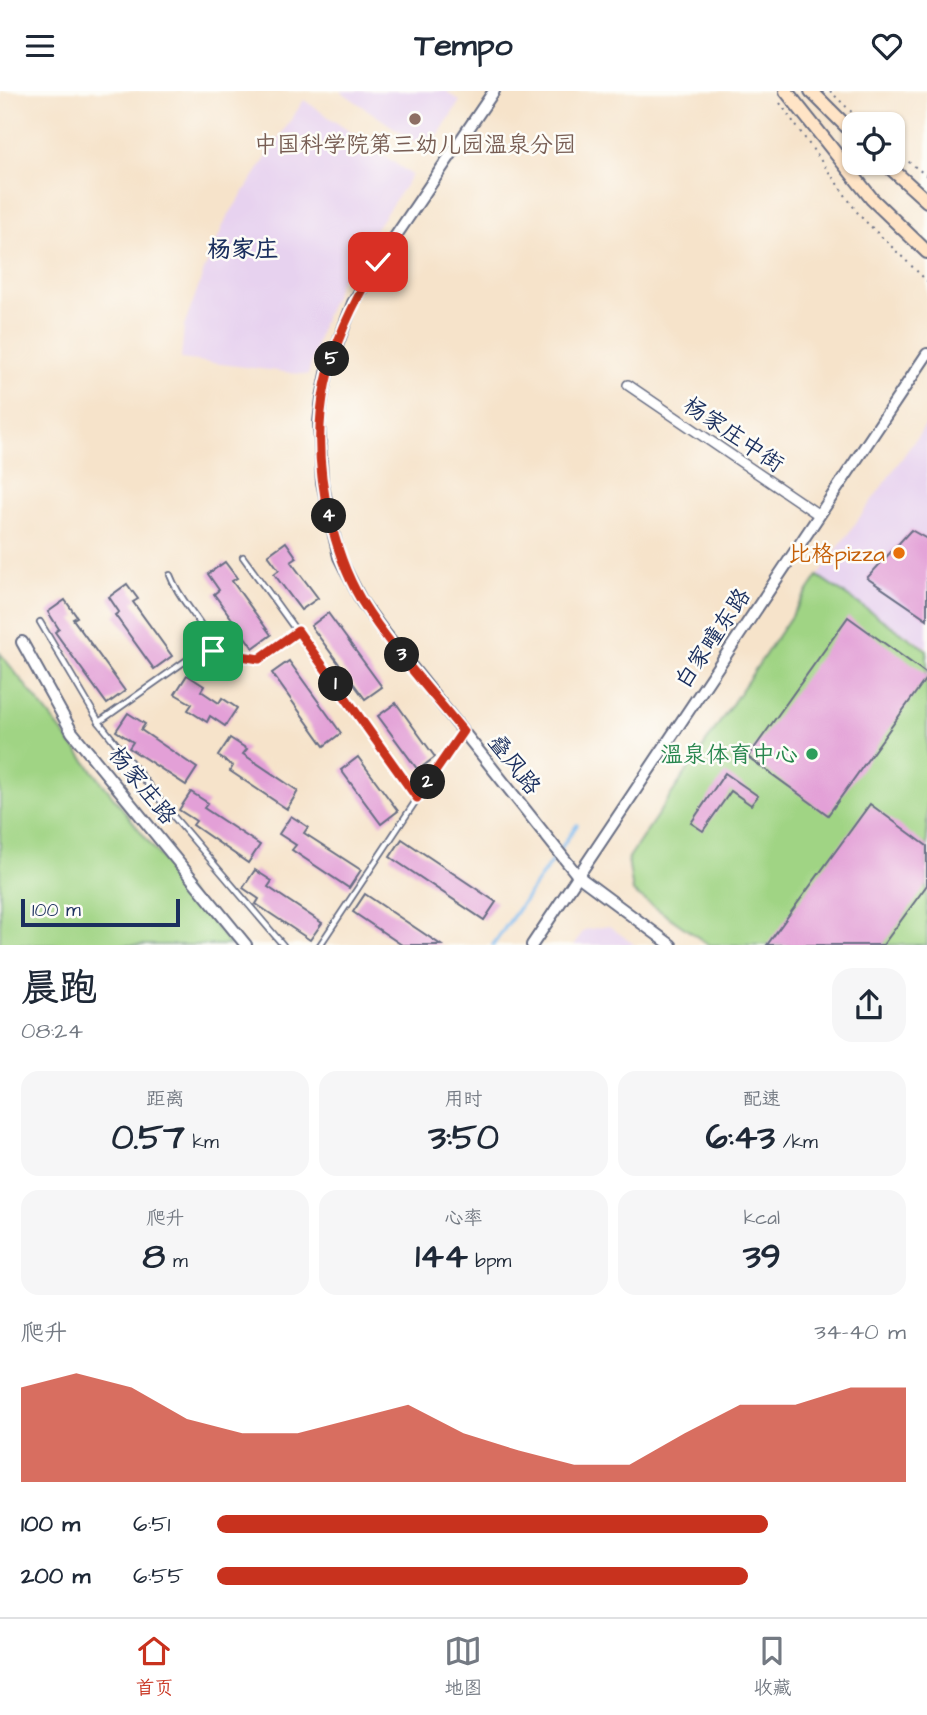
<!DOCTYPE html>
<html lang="zh">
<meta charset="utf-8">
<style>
:root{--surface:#fff;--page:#f6f6f7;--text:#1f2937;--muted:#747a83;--line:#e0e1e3;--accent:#c8321e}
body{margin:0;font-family:"Architects Daughter","LXGW WenKai TC",sans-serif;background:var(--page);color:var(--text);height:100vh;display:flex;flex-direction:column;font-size:26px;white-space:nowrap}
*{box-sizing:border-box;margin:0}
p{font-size:23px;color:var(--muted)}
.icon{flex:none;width:38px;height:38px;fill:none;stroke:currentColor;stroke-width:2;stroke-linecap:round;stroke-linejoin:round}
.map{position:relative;height:854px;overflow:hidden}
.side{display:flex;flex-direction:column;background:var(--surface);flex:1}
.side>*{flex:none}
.tools{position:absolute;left:842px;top:21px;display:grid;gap:14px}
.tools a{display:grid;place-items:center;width:63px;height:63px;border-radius:14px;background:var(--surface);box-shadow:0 2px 5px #0004;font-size:35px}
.scale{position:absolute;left:21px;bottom:18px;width:159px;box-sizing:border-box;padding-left:7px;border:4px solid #1b2f5e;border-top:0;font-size:19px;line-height:24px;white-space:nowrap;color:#1b2f5e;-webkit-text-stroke:5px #fdfcf7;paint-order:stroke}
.pin{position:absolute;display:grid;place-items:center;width:60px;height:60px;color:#fff;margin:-30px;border-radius:14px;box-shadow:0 4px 10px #0006}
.km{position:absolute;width:35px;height:35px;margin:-18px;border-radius:50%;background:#222;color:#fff;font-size:19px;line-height:35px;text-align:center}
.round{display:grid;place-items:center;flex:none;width:74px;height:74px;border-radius:21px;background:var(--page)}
.headline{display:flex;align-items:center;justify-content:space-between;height:119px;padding:0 21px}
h1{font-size:38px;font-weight:700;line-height:52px}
.figures{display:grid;grid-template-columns:repeat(3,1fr);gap:10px;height:119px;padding:7px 21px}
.figures div{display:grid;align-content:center;border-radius:18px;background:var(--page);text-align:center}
.figures b{font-size:35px;font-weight:700}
.figures small{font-size:19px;font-weight:400}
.figures p{font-size:19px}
.chart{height:196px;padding:14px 21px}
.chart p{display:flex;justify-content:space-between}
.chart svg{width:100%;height:126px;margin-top:7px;fill:var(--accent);opacity:.7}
ul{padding:0 21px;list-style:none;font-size:23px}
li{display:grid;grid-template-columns:112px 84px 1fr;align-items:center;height:52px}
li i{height:18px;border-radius:9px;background:var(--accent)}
header{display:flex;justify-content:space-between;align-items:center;height:91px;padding:0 21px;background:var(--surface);font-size:32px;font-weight:700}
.tab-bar{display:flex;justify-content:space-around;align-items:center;height:98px;border-top:2px solid var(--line);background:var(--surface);font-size:19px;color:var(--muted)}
.tab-bar a{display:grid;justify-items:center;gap:4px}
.tab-bar .selected{color:var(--accent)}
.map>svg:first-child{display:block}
.built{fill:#e7d2ef}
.green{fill:#a0d484;stroke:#5e8271;stroke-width:2}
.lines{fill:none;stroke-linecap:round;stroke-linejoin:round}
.stream{stroke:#7bb8ed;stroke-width:3.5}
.building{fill:#e3a0d7}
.service-casing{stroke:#686e84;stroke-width:8}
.minor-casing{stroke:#686e84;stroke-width:12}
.tertiary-casing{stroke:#686e84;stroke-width:14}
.secondary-casing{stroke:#686e84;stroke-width:16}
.path{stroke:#686e84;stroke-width:2;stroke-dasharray:2 5;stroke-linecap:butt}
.service{stroke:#fff;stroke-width:4.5}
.minor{stroke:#fff;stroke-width:9}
.tertiary{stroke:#fff;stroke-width:10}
.secondary{stroke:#ffe4c6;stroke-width:12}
.route-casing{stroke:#fff;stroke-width:14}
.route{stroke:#c8321e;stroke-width:9}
.education-dot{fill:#8d6e63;stroke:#fdfcf7;stroke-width:2.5}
.food-dot{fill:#e8710a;stroke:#fdfcf7;stroke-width:2.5}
.leisure-dot{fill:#2e9e5b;stroke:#fdfcf7;stroke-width:2.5}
.labels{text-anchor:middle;stroke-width:5;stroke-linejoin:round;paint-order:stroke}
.education-label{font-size:23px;fill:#785e54;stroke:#fdfcf7}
.street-label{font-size:23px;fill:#1b2f5e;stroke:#fdfcf7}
.food-label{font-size:23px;fill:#c56008;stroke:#fdfcf7;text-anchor:end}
.leisure-label{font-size:23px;fill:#27864d;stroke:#fdfcf7;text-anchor:end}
.neighbourhood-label{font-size:24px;font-weight:bold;fill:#1b2f5e;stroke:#fdfcf7}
</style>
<header><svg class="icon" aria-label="menu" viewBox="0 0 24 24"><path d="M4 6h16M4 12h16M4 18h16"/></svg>Tempo<svg class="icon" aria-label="heart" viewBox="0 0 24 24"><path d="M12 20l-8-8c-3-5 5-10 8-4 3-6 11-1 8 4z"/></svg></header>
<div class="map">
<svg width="927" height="854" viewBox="0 0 927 854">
<rect width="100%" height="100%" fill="#fdfcf7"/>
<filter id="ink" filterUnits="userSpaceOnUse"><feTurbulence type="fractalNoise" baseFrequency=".0143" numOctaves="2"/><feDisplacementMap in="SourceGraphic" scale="14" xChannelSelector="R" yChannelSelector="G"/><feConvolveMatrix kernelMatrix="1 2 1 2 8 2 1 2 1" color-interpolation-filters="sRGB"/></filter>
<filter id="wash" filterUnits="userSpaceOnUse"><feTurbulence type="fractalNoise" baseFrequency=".00686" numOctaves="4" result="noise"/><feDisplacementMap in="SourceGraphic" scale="28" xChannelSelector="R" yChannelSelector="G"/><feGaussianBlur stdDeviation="1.57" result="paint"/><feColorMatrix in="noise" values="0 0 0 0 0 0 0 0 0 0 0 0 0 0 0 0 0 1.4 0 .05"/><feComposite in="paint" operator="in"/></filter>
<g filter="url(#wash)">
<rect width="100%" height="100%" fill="#f6e3ca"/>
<!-- built -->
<g class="built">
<polygon points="340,0 446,0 460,10 437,46 415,51"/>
<polygon points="304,9 412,84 340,190 321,236 308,284 181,268 184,236 205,177 226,128"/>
<polygon points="927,332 927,557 818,485"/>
<polygon points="609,835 635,854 574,854 584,839"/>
</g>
<!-- green -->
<g class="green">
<polygon points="818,485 927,559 927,854 709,854 633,801 628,768"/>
<polygon points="0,562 230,854 0,854"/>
</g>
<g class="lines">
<!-- stream -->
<polyline class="stream" points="493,854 577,734"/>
</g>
<g id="blocks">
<!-- building -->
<g class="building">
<polygon points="911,439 927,448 927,528 867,487"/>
<polygon points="286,451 297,467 291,471 318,507 301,519 274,483 279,479 268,464"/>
<polygon points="225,471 237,487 232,490 271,544 253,557 214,503 219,499 208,483"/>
<polygon points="127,493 138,508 133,511 172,565 154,578 115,524 119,521 109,506"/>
<polygon points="65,509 77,526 73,528 125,600 107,613 55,541 59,538 48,521"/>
<polygon points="328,522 382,596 365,608 311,535"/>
<polygon points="848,526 927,583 927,586 828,724 748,666"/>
<polygon points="289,570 341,642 324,655 272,582"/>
<polygon points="187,584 204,595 201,600 219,612 222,607 237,617 225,635 210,625 207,631 188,619 192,613 175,603"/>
<polygon points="396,612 435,666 418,679 378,625"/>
<polygon points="128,622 145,633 141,639 197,677 186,694 129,657 133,651 116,640"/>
<polygon points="230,647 247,658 243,663 298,700 287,718 230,680 233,675 218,665"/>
<polygon points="358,666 398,720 381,733 341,679"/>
<polygon points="725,682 758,705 751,714 731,700 703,740 691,732"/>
<polygon points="191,701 208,712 204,717 260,754 248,772 193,734 196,730 179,719"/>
<polygon points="870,713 927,755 927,794 883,854 767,854"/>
<polygon points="291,725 308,736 304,742 361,779 349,797 292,759 296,754 279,743"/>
<polygon points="402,748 496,811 484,829 390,766"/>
<polygon points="255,779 272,790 268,796 322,832 310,849 256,813 259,808 243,797"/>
<polygon points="365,803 441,854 402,854 353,821"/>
</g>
</g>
</g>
<g filter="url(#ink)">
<use href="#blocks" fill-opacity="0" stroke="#686e84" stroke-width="2"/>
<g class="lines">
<!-- service casing -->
<g class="service-casing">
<g id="service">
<polyline points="243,466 417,707"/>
<path d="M 170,484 C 181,514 206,531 213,560"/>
<polyline points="40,531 99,631 168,719 283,854"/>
<polyline points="99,631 201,559 259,568 298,540"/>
<polyline points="320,854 461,642"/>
</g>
</g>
<!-- minor casing -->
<g class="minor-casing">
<polyline id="minor" points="628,294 819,424"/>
</g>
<!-- tertiary casing -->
<g class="tertiary-casing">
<g id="tertiary">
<polyline points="494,0 378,171 353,212 328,278 322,307 319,331 322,391 339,466 362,511 381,537 578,785 671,854"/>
<polyline points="22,551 72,641 246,854"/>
<polyline points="532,854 927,263"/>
</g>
</g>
<!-- secondary casing -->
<g class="secondary-casing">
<g id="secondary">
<polyline points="786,0 872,108 927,161"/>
<polyline points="811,0 854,43"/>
<polyline points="885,72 927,110"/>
</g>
</g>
<!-- path -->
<g class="path">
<polyline points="830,0 864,33"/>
<polyline points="780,12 860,125 927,190"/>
<polyline points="892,58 927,85"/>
</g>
<!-- service -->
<use href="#service" class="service"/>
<!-- minor -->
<use href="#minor" class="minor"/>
<!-- tertiary -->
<use href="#tertiary" class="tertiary"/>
<!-- secondary -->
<use href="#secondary" class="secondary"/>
</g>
</g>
<g class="lines" filter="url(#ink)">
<!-- route casing -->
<g class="route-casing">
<path id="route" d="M 213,560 L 259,568 L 298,540 L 417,707 L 463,640 C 429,598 390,556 361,509 C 345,482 337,456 329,425 C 306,328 326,255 378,171"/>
</g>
<!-- route -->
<use href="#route" class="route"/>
</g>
<!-- markers -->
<circle class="education-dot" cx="415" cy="28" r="7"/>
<circle class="food-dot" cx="899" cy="462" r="7"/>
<circle class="leisure-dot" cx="812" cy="663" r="7"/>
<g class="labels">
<!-- education labels -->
<g class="education-label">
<text x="415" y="61">中国科学院第三幼儿园温泉分园</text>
</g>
<!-- street labels -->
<g class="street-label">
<text transform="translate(734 343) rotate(34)" y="8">杨家庄中街</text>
<text transform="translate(712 547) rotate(-56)" y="8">白家疃东路</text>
<text transform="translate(515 673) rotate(52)" y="8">叠风路</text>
<text transform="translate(143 694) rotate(51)" y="8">杨家庄路</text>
</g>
<!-- food labels -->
<g class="food-label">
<text x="885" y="470">比格pizza</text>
</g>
<!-- leisure labels -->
<g class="leisure-label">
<text x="798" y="671">温泉体育中心</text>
</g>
<!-- neighbourhood labels -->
<g class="neighbourhood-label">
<text x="243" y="166">杨家庄</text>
</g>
</g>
</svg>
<div class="tools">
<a><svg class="icon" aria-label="locate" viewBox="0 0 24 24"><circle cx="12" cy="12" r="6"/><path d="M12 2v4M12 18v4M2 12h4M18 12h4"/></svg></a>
</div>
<div class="scale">100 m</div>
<div class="pin" style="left:213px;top:560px;background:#1e9e55"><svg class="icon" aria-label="arrive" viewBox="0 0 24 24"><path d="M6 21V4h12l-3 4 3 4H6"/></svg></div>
<div class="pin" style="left:378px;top:171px;background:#d93025"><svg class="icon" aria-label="check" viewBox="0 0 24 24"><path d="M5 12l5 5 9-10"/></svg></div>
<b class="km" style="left:336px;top:593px">1</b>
<b class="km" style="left:428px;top:691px">2</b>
<b class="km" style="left:402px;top:564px">3</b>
<b class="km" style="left:329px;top:425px">4</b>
<b class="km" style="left:332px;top:268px">5</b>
</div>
<section class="side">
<div class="headline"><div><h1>晨跑</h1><p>08:24</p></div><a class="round"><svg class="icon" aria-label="share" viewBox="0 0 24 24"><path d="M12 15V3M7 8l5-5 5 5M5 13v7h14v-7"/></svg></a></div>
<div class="figures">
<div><p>距离</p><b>0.57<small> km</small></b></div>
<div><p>用时</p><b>3:50</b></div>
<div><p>配速</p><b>6:43<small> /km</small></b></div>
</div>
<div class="figures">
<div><p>爬升</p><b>8<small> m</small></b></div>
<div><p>心率</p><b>144<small> bpm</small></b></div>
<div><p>kcal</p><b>39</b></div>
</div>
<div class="chart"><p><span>爬升</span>34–40 m</p>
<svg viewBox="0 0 160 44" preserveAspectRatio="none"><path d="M0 44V11L10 6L20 11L30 22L40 27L50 27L60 22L70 17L80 27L90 33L100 38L110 38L120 27L130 17L140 17L150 11L160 11V44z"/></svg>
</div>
<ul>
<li><b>100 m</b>6:51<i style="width:80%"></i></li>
<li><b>200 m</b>6:55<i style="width:77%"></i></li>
</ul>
</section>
<nav class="tab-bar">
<a class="selected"><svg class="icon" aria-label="home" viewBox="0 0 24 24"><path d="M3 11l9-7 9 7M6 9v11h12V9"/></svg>首页</a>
<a><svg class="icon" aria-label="map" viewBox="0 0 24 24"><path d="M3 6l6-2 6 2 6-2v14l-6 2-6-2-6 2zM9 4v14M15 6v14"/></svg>地图</a>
<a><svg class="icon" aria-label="saved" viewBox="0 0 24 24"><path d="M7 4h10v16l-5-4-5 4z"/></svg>收藏</a>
</nav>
